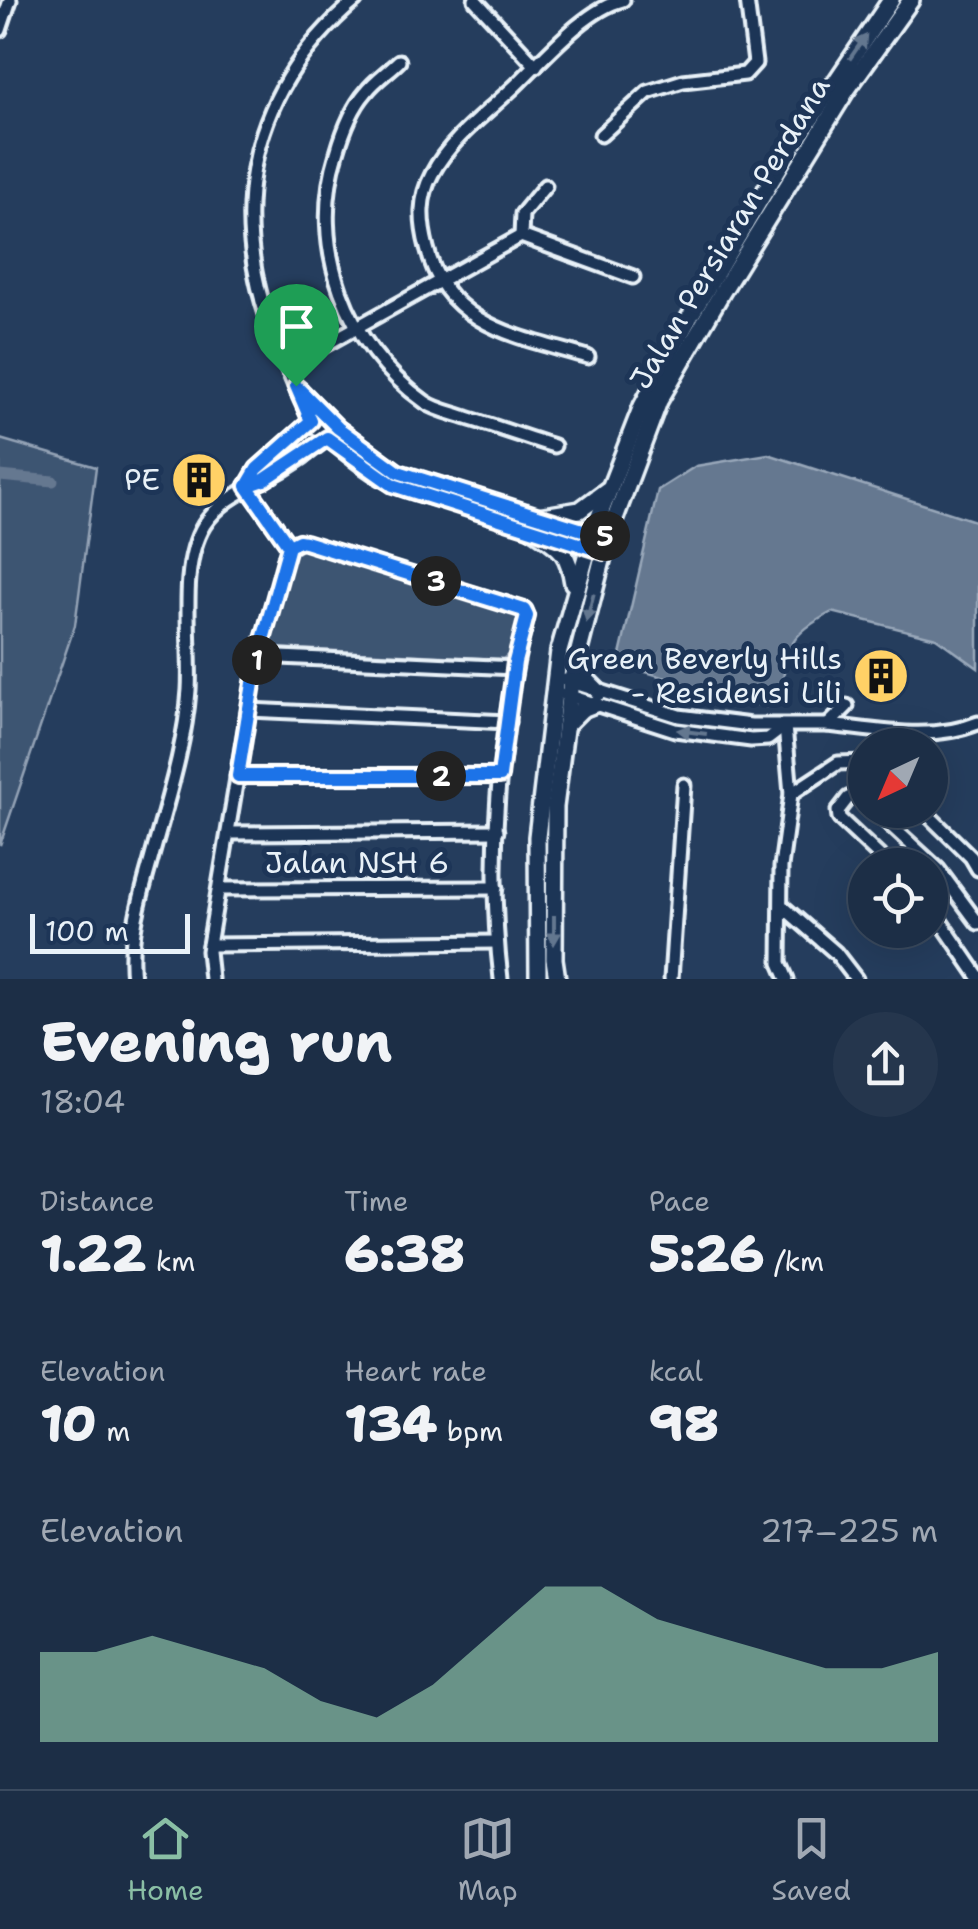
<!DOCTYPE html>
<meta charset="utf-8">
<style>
:root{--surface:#1c2e46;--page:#25364d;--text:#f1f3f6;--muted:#a0a8b3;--line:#3a4a5f;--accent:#8abfa5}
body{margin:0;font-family:"Shantell Sans",sans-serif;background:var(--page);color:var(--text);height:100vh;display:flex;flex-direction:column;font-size:38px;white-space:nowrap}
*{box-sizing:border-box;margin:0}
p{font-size:32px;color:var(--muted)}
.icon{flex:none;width:55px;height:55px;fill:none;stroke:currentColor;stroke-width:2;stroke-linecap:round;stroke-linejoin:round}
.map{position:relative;height:979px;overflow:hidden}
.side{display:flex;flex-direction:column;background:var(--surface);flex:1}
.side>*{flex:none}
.needle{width:65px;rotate:224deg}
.fabs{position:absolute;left:848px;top:728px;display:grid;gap:20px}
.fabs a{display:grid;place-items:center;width:100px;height:100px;border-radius:50%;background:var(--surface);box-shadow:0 10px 40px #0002,0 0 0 2px var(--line);font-size:50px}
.scale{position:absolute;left:30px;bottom:25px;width:160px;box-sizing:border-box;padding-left:10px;border:5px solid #e8f1f8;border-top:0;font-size:28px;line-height:35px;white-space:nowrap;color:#e8f1f8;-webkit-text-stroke:8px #1d3557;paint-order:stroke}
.pin{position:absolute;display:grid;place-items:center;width:85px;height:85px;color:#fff;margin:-102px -42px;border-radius:50% 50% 50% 0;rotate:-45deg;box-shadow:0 0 10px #0007}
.pin .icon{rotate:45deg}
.km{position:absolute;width:50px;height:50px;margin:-25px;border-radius:50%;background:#222;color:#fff;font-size:28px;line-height:50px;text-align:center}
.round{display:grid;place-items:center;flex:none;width:105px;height:105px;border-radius:52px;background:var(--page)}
.head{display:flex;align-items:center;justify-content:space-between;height:170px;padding:0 40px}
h1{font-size:55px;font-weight:800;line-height:75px}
.figures{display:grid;grid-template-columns:repeat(3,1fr);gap:15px;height:170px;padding:10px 40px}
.figures div{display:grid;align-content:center}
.figures b{font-size:50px;font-weight:800}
.figures small{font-size:28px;font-weight:400}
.figures p{font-size:28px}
.chart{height:280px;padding:20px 40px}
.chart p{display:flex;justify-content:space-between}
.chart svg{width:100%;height:180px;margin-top:10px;fill:var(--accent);opacity:.7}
.menu{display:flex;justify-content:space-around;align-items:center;height:140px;border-top:2px solid var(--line);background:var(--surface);font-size:28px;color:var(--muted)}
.menu a{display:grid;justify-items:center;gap:5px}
.menu .on{color:var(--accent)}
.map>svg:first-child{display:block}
.green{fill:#3e5472;stroke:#93a2b5;stroke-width:2.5}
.water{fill:#657890;stroke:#99a8ba;stroke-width:2.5}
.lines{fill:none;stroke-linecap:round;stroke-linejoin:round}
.canal{stroke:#657890;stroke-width:11}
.minor-casing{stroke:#e8f1f8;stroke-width:19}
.major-casing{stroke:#e8f1f8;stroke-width:22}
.minor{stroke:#1d3557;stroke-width:11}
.major{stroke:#1d3557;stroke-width:15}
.oneway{fill:#64778f}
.route-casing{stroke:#fff;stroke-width:20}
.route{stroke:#1a73e8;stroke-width:12}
.labels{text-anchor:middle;stroke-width:10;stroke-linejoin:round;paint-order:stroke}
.street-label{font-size:30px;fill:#e8f1f8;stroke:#1d3557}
.poi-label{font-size:30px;fill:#e8f1f8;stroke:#1d3557;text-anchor:end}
</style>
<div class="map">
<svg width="978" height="979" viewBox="0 0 978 979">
<rect width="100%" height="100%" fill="#253d5d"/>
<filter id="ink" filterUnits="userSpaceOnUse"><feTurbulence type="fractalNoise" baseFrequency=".01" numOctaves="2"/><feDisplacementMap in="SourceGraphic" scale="20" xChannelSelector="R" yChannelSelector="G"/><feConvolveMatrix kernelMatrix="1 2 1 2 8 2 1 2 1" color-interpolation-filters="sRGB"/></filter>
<g filter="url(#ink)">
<!-- green -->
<g class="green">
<polygon points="0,439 96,467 75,625 0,845"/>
<polygon points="306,547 514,610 520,623 514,650 503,659 275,648 268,638 295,554"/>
</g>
<!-- water -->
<path class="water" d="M 768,454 L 978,522 L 978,668 L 936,638 L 832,612 C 787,636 787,647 781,696 L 765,707 L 618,664 L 658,490 L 696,466 Z"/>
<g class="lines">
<!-- canal -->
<polyline class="canal" points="0,476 53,481"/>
<!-- minor casing -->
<g class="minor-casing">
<g id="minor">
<path d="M 356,0 C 241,97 223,229 285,363 C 298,391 306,421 330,441 C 349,456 371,474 392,484 C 410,493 432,497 450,503 C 499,518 547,533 595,549"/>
<polyline points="475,0 536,66"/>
<polyline points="0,30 10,0"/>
<path d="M 399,61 C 389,71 375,80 366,92 C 351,109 343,132 337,153 C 308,246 346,346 425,402 C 436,410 453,413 467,418 C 496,427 525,437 554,446"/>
<polyline points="601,135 648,92 683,81 745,74 755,63 747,0"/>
<polyline points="545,186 522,214 521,236 633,277"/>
<path d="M 588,357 C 521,337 446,327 427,248 C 420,221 419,198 432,174 C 450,139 489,111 516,85 C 544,58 586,9 623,0"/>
<polyline points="287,366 521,236"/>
<polyline points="300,389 338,428 397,471 608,537"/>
<polyline points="247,486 257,469 313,419"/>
<path d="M 289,546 L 299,541 L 305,542 L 525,610 L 527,616 C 498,732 487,860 501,979"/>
<polyline points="259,656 515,668"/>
<polyline points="565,680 679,716 751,725 828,725"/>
<polyline points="564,694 675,730 751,740 768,739 785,726"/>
<path d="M 847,706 L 828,725 C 877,730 932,742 978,723"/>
<polyline points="249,710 508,722"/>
<polyline points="785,726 791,794 781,867 780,963 787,979"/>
<polyline points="237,776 500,776"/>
<polyline points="791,794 838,763 865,762"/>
<polyline points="865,801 855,795 848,798 838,811 839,818 889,865"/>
<polyline points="874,810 938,869 978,923"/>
<polyline points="923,810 971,857 978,869"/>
<polyline points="228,833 497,831"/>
<polyline points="219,889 496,888"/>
<polyline points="782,906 836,953 856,979"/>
<polyline points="930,906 978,976"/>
<polyline points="209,945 497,942"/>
<path d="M 133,979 C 128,938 140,899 151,860 C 166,804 185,748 189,690 C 192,641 178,567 204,525 C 219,502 241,492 264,480 C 290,467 318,447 338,428"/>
<polyline points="211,979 208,951 256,665 289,546 247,486"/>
<polyline points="671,979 684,785"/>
</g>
</g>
<!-- major casing -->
<g class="major-casing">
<g id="major">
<polyline points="538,517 580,510 607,490"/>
<path d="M 533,529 C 560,548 568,550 573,583"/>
<polyline points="577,657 586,679 599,692"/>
<polyline points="566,725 582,709 595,704"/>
<polyline points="538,979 537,837 559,651 593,532 642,406 688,320 789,151 891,0"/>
<polyline points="557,979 554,959 555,807 571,682 608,537 659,401 722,292 846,91 911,0"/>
</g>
</g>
<!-- minor -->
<use href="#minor" class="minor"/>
<!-- major -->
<use href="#major" class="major"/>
</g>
<!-- one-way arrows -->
<defs><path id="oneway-solid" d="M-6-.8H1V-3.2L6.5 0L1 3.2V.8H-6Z" transform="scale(2.5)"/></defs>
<g class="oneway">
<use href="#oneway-solid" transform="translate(858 47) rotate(-55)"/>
<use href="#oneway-solid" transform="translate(590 608) rotate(104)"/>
<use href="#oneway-solid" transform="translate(692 732) rotate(-172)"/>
<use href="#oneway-solid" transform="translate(554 930) rotate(90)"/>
</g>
</g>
<g class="lines" filter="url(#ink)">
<!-- route casing -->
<g class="route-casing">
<polyline id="route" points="296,386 311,421 257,469 247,486 289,546 256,665 238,776 500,776 515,662 527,616 524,610 305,542 299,541 289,546 247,486 264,480 327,438 393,485 604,552 608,538 398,472 338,428 296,386"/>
</g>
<!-- route -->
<use href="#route" class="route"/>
</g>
<!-- icons -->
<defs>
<g id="building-disc" transform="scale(2.875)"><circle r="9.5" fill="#ffd166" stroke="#1d3557"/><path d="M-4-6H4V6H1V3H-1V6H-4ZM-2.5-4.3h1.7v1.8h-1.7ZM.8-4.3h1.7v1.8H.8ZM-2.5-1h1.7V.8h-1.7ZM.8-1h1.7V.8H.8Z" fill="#111"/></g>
</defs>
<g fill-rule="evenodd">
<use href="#building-disc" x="199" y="480"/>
<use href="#building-disc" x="881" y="676"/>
</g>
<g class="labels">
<!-- street labels -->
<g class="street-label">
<text transform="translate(730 233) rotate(-59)" y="10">Jalan Persiaran Perdana</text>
<text x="357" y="873">Jalan NSH 6</text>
</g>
<!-- poi labels -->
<g class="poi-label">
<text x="160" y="490">PE</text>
<text x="842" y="669">Green Beverly Hills<tspan x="842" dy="34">- Residensi Lili</tspan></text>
</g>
</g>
</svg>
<div class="fabs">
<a><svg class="needle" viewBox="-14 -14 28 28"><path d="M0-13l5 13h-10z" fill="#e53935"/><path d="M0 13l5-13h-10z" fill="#a0a8b3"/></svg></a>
<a><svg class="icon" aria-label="locate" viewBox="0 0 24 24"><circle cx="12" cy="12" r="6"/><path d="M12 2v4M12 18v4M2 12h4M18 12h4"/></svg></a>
</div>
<div class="scale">100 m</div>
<div class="pin" style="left:296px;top:386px;background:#1e9e55"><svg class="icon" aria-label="arrive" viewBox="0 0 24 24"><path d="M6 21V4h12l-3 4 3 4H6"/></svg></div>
<b class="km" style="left:257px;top:660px">1</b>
<b class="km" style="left:441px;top:776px">2</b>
<b class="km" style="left:436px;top:581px">3</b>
<b class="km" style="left:605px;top:536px">5</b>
</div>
<section class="side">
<div class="head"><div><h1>Evening run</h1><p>18:04</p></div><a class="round"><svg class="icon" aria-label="share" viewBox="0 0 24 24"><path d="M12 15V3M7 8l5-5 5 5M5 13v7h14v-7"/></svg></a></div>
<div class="figures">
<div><p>Distance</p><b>1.22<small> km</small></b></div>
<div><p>Time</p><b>6:38</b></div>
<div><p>Pace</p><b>5:26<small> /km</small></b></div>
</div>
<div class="figures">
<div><p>Elevation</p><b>10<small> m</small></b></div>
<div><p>Heart rate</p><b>134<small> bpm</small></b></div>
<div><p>kcal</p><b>98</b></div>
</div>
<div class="chart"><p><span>Elevation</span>217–225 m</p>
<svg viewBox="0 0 160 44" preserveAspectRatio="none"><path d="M0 44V22L10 22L20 18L30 22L40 26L50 34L60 38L70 30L80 18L90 6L100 6L110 14L120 18L130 22L140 26L150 26L160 22V44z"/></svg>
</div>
</section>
<nav class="menu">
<a class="on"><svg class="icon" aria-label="home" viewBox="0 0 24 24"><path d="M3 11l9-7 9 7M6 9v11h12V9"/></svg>Home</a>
<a><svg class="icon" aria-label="map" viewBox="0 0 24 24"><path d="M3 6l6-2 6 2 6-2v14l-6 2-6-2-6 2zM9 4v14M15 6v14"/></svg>Map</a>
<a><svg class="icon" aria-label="saved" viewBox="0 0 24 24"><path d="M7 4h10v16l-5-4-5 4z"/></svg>Saved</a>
</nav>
